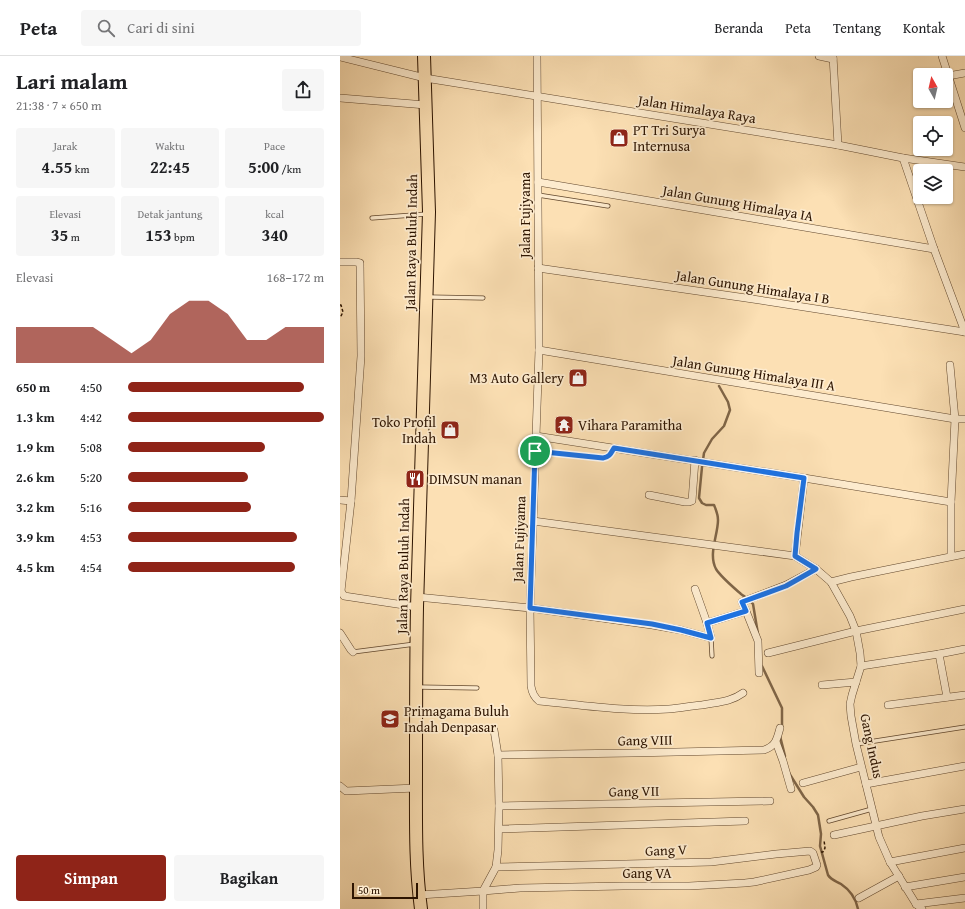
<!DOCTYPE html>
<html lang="id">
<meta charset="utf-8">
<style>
:root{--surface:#fff;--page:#f6f6f6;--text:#202124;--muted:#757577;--line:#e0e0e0;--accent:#8f2418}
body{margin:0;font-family:"Gentium Book Plus",serif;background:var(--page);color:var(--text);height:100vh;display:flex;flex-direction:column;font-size:15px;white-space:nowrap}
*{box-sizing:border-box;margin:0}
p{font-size:13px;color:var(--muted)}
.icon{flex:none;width:22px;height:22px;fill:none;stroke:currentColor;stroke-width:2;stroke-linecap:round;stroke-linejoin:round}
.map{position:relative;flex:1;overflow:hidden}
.side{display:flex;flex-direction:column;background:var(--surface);width:340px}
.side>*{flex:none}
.needle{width:26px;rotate:352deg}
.tools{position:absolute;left:573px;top:12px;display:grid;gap:8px}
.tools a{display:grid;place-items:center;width:40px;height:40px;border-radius:4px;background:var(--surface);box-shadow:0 1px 3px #0004;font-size:20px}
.scale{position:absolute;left:12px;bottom:10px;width:66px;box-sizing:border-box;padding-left:4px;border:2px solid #2d1400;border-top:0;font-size:11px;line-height:14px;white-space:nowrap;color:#2d1400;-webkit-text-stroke:3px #fdebce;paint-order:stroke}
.pin{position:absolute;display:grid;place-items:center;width:34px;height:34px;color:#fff;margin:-17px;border:2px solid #fff;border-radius:50%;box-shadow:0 1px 4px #0007}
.round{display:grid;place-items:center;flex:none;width:42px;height:42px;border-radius:4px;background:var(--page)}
.headline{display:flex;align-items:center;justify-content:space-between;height:68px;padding:0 16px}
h1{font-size:22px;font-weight:700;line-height:30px}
.metrics{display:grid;grid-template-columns:repeat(3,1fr);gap:6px;height:68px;padding:4px 16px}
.metrics div{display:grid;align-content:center;border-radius:4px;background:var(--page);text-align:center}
.metrics b{font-size:17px;font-weight:700}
.metrics small{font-size:11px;font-weight:400}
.metrics p{font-size:11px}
.chart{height:112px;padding:8px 16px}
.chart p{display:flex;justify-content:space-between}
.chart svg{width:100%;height:72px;margin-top:4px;fill:var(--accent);opacity:.7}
.cta{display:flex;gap:8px;margin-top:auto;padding:8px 16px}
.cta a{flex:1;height:46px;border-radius:4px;background:var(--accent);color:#fff;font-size:16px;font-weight:700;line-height:46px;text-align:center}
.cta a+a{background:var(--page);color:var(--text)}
ul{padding:0 16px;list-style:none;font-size:13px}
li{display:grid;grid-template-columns:64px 48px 1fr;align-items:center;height:30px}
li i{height:10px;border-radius:5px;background:var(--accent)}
header{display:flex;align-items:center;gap:24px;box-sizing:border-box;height:56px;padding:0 20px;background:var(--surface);border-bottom:1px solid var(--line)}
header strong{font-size:19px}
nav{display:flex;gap:22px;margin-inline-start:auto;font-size:14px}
.search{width:280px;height:36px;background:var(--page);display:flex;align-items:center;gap:10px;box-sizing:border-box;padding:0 14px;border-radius:4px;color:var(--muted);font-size:15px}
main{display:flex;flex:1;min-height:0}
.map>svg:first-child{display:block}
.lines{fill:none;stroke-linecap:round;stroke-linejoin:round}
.stream{stroke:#7f6547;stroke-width:2.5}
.service-casing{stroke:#61472d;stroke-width:5}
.minor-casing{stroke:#61472d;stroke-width:8}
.trunk-casing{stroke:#2d1400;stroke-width:14}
.path{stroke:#2d1400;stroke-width:1.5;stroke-dasharray:3 2;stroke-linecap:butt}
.service{stroke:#fdebce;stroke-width:3.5}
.minor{stroke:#fdebce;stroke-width:7}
.trunk{stroke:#fce0b4;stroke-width:12}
.route-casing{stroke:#fff;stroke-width:8}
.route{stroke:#1a73e8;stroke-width:5}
.labels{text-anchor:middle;stroke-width:3.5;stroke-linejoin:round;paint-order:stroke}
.street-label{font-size:14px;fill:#2d1400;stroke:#fdebce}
.poi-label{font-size:14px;fill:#2d1400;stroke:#fdebce;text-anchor:start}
</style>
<header>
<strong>Peta</strong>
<div class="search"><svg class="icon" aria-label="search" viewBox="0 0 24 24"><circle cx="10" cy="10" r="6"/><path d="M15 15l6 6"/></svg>Cari di sini</div>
<nav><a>Beranda</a><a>Peta</a><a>Tentang</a><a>Kontak</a></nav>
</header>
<main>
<section class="side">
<div class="headline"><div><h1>Lari malam</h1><p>21:38 · 7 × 650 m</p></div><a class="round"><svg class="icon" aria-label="share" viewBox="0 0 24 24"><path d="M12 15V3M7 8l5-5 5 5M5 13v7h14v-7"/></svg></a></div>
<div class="metrics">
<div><p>Jarak</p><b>4.55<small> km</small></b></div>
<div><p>Waktu</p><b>22:45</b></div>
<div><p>Pace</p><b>5:00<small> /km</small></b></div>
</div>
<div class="metrics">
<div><p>Elevasi</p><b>35<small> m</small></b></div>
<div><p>Detak jantung</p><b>153<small> bpm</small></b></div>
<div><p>kcal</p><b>340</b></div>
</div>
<div class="chart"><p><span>Elevasi</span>168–172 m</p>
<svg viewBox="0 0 160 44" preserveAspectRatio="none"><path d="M0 44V22L10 22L20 22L30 22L40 22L50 30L60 38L70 30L80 14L90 6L100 6L110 14L120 30L130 30L140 22L150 22L160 22V44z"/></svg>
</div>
<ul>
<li><b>650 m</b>4:50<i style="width:90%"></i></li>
<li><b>1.3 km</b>4:42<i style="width:100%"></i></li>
<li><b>1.9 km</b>5:08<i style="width:70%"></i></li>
<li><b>2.6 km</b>5:20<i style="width:61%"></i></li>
<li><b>3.2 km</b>5:16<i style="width:63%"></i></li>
<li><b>3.9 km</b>4:53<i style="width:86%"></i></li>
<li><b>4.5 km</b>4:54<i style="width:85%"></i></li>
</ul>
<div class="cta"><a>Simpan</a><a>Bagikan</a></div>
</section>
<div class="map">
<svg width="625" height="853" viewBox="0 0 625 853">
<rect width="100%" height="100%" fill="#fce0b4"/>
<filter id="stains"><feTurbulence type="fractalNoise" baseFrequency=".005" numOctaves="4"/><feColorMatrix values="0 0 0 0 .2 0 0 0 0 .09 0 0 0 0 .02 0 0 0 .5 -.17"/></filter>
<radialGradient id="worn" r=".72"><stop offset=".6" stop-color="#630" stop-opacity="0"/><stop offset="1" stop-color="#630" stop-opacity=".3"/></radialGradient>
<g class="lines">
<!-- stream -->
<g class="stream">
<path d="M 379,330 L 388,346 L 390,354 L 384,370 L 372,383 L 364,397 L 362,411 L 359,442 L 362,447 L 366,449 L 374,449 C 376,454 378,458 378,464 C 378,479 368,498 376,513 C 381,521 393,531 401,538 C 405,541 409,543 413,548 L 418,578"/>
<polyline points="422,610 442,652 442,671"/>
<polyline points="440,680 445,700"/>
<path d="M 449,717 L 464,741 L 473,751 L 478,759 L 481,778 L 480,790 L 488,819 C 491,824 496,825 501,828 C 510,834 516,843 518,853"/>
</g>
<!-- service casing -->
<g class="service-casing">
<g id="service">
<polyline points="198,139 268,150"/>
<polyline points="32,162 87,158"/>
<polyline points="89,241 143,242"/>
<path d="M 195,395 L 263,402 C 269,401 271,397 274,392"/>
<polyline points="371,582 372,600"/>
<polyline points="13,596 75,588"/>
<polyline points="78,631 137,632"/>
<polyline points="516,688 625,671"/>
<polyline points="489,765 532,753"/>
</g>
</g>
<!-- minor casing -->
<g class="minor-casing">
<g id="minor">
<path d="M 197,0 L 199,294 L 190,552 L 191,630 C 192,637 194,641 199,645 C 242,649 286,656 329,653 C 340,652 351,650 362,649 C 377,646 391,646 403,637"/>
<polyline points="479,0 493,3"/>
<polyline points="493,0 498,89"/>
<polyline points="602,0 625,72"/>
<polyline points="0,1 85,22 498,89 563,102 625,111"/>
<polyline points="608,20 625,17"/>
<polyline points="0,42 86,49"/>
<polyline points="563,102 594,193 625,276"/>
<polyline points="198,126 594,193"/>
<polyline points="0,206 16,206 20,207 21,300 11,445 1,535 4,540 77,551"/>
<polyline points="198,212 406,242 625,276"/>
<polyline points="199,294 615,363 625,363"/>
<polyline points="610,309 615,363 611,446 611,500"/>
<polyline points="196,380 464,422 611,446"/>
<polyline points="309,439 345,446 349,446 352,445 355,404"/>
<polyline points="0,444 11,445"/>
<polyline points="193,465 455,500 476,513 491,526 510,560 516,575 520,597 521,610 512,639 510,648 511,660 516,688 539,781 550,806 576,848 582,853"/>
<polyline points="455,500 464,422"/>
<polyline points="491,526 511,521 625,498"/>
<polyline points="77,541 190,552 312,569 341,574 371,582 367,567 355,533"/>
<polyline points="406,555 402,546 446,529 476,513"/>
<polyline points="367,567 406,555 418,585 419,617"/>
<polyline points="0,577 11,594 13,596"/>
<polyline points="428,597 516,575 625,553"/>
<polyline points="599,598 607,641"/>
<polyline points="521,610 599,598 625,593"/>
<polyline points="482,629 516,626"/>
<polyline points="548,649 625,639"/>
<polyline points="436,686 443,705 451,733"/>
<path d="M 158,699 L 292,697 L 424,694 C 436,690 437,683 440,672"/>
<polyline points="463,727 521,711"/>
<polyline points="526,728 625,710"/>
<polyline points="0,730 6,735 76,732"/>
<polyline points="159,750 430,745"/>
<polyline points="159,773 405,765"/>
<polyline points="494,779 582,760 625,753"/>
<polyline points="550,806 625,792"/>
<polyline points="565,831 625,821"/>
<polyline points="79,839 143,835 156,811 158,794 159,750 158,699 154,674"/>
<polyline points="519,842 559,820"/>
<polyline points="576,848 625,842"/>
<polyline points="143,853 143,835 180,832 283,830 349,830 405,827 414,826 469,814 476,811 477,809 473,797 470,795 436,798 371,806 156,811"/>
</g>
</g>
<!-- trunk casing -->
<g class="trunk-casing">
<path id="trunk" d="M 81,853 C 75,808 76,764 76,719 C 76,663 76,607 77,551 L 89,156 L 84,0"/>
</g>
<!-- path -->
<g class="path">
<polyline points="0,249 1,249 3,256 0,262"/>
<polyline points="481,796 483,796 485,792 484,784"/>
</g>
<!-- service -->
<use href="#service" class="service"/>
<!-- minor -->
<use href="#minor" class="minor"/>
<!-- trunk -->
<use href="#trunk" class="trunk"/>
</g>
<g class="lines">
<!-- route casing -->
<g class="route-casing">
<path id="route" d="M 274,392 L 464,422 L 457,477 L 455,500 L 476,513 L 446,530 L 402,546 L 406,555 L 367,567 L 371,582 L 341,574 L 312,568 L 190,552 L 195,395 L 263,402 C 270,401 271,397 274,392 Z"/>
</g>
<!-- route -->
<use href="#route" class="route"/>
</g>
<!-- icons -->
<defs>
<g id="shop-square" transform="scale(1)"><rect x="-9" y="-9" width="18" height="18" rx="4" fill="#8f2418" stroke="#fdebce"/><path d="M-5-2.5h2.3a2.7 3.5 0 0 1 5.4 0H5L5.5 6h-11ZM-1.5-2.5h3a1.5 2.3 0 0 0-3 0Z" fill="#fff"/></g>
<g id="temple-square" transform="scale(1)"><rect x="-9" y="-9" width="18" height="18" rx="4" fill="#8f2418" stroke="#fdebce"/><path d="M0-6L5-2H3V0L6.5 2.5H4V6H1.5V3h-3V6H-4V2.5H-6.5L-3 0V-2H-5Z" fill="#fff"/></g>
<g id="restaurant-square" transform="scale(1)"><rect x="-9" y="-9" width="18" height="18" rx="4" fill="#8f2418" stroke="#fdebce"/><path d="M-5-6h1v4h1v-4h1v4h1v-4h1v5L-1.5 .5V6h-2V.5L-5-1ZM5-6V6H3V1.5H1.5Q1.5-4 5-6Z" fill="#fff"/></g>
<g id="school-square" transform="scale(1)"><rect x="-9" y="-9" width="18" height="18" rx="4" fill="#8f2418" stroke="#fdebce"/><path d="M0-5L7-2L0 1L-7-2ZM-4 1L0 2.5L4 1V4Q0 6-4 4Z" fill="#fff"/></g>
</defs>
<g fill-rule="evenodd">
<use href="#shop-square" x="279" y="82"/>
<use href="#shop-square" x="238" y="322"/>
<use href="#temple-square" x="224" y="369"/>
<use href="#shop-square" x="110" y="374"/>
<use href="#restaurant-square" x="75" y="423"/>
<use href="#school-square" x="50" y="663"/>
</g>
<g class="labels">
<!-- street labels -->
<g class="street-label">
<text transform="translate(357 53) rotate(9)" y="5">Jalan Himalaya Raya</text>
<text transform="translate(398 147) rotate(10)" y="5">Jalan Gunung Himalaya IA</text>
<text transform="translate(185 159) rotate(-90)" y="5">Jalan Fujiyama</text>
<text transform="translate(71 186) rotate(-89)" y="5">Jalan Raya Buluh Indah</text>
<text transform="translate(413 231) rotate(9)" y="5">Jalan Gunung Himalaya I B</text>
<text transform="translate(414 317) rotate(9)" y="5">Jalan Gunung Himalaya III A</text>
<text transform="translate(179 483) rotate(-88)" y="5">Jalan Fujiyama</text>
<text transform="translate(63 510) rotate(-89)" y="5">Jalan Raya Buluh Indah</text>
<text transform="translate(305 684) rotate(-1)" y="5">Gang VIII</text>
<text transform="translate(532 690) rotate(78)" y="5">Gang Indus</text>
<text transform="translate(294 735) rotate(-1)" y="5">Gang VII</text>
<text transform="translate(326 794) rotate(-2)" y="5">Gang V</text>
<text x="307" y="822">Gang VA</text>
</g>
<!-- poi labels -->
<g class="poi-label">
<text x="293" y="79">PT Tri Surya<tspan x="293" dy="16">Internusa</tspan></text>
<text x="224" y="327" text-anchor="end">M3 Auto Gallery</text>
<text x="96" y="371" text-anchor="end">Toko Profil<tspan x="96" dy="16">Indah</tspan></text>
<text x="238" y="374">Vihara Paramitha</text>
<text x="89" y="428">DIMSUN manan</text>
<text x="64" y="660">Primagama Buluh<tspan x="64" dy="16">Indah Denpasar</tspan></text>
</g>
</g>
<rect width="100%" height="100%" filter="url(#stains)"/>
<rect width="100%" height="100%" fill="url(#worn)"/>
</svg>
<div class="tools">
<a><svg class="needle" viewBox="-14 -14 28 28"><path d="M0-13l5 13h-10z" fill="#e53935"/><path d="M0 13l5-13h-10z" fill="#757577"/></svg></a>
<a><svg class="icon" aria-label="locate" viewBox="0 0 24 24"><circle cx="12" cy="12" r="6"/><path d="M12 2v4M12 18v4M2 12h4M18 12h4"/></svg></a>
<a><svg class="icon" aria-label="layers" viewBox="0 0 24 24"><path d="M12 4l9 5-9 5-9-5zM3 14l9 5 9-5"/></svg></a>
</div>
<div class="scale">50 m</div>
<div class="pin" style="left:195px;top:395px;background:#1e9e55"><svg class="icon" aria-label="arrive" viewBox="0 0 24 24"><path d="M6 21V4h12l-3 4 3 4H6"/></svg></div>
</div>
</main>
